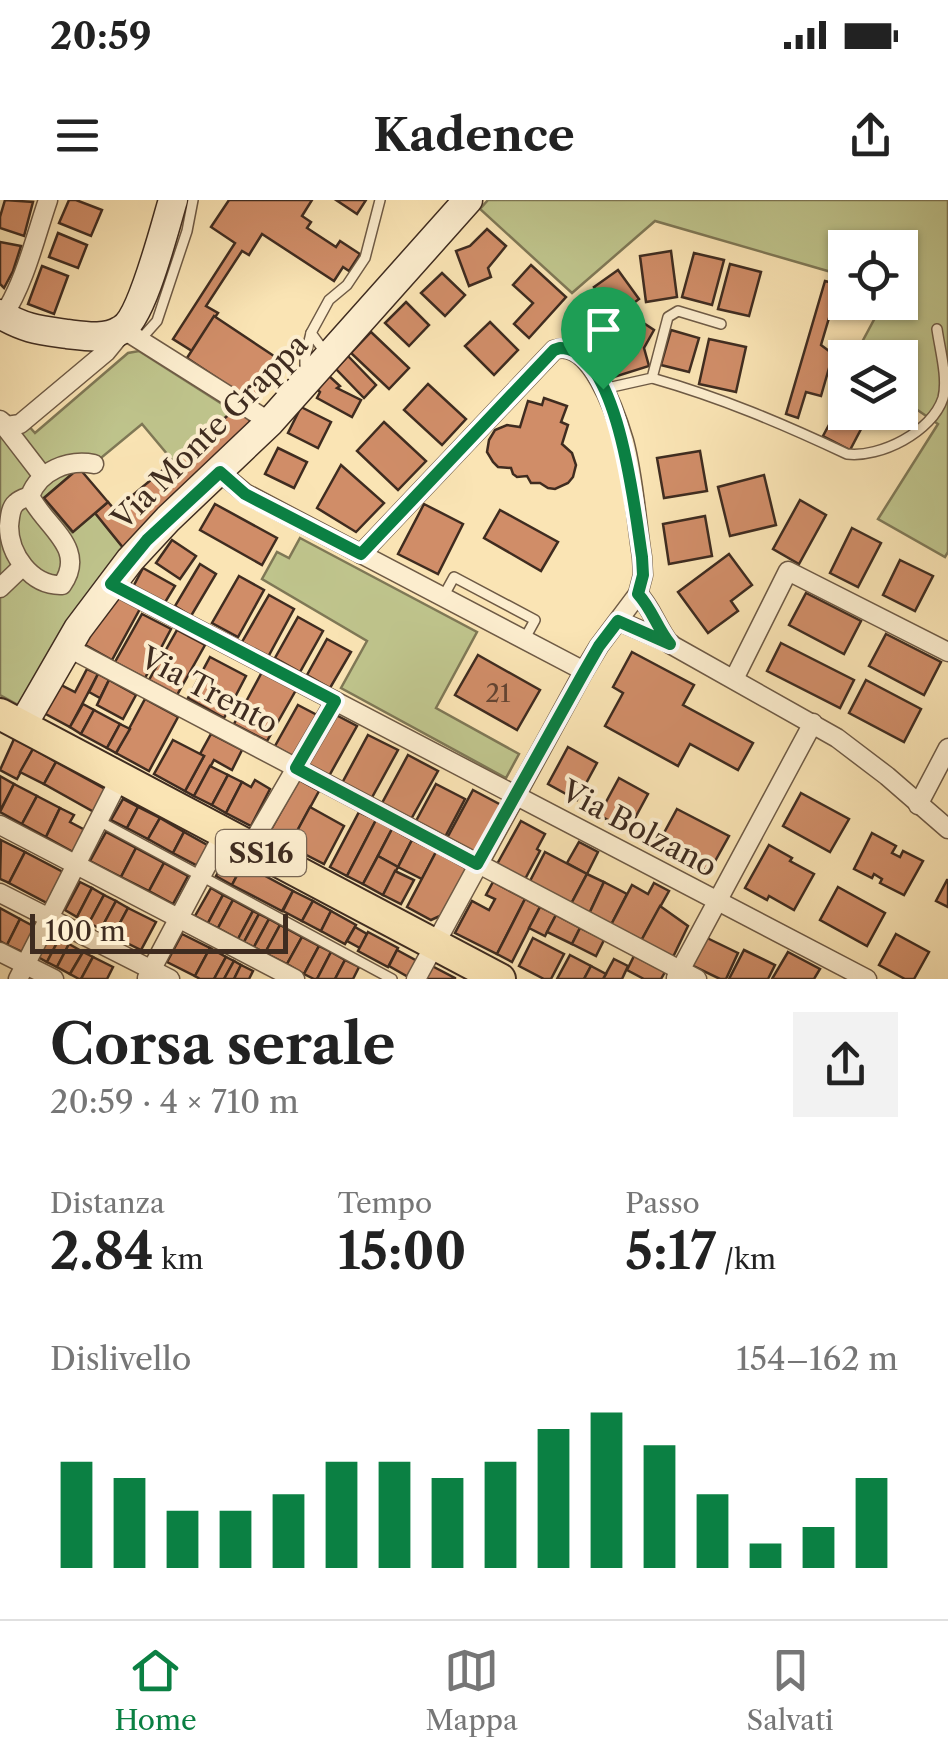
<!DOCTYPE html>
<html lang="it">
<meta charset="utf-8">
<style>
:root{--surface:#fff;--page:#f2f2f2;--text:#222;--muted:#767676;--line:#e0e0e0;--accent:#0b8043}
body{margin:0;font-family:"Libre Caslon Text",serif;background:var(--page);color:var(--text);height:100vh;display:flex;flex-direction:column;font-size:38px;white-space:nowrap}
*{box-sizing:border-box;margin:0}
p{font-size:32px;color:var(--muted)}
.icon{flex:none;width:55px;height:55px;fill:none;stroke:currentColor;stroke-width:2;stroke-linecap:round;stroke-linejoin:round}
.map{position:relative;height:779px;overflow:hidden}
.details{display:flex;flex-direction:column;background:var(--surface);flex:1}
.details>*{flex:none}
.buttons{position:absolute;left:828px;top:30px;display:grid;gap:20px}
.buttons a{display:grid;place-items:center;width:90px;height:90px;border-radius:0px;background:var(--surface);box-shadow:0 2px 8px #0004;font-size:50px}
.scale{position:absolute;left:30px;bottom:25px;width:258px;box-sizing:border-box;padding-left:10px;border:5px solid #3f2c20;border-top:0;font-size:28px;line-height:35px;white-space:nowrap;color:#3f2c20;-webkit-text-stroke:8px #fcedce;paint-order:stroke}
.pin{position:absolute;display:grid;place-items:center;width:85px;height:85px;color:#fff;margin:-102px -42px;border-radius:50% 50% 50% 0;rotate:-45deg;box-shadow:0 0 10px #0007}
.pin .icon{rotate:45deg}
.round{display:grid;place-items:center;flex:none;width:105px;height:105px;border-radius:0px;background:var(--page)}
.summary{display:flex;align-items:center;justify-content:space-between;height:170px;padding:0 50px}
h1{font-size:55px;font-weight:800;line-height:75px}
.stats{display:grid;grid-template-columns:repeat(3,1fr);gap:15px;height:170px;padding:10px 50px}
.stats div{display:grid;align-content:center}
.stats b{font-size:50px;font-weight:800}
.stats small{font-size:28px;font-weight:400}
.stats p{font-size:28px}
.chart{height:280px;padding:20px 50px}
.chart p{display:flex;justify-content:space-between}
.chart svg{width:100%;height:180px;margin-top:10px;stroke:var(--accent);stroke-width:6}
.status{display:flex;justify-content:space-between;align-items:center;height:70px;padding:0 50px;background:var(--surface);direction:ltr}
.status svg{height:28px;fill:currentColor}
header{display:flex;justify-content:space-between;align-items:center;height:130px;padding:0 50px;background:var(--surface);font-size:45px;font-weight:800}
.tab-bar{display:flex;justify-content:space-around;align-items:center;height:140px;border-top:2px solid var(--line);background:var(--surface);font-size:28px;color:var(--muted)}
.tab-bar a{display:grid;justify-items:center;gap:5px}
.tab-bar .selected{color:var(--accent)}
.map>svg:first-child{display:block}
.green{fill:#bfc48c;stroke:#7f7856;stroke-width:2.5}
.building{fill:#d08d68;stroke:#3f2c20;stroke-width:2.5}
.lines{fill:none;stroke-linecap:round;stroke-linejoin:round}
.lane-casing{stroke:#6e5a45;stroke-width:12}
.street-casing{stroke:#6e5a45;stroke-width:21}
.secondary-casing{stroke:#3f2c20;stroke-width:31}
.primary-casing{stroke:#3f2c20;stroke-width:34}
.lane{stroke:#fcedce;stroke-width:9}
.street{stroke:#fcedce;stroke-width:18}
.secondary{stroke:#fcedce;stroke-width:28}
.primary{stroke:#fae4b4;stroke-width:30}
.route-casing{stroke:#fff;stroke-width:20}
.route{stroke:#0b8043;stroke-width:12}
.labels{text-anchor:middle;stroke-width:8;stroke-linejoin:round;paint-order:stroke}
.number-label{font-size:25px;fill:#634432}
.shield{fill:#fcedce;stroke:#786654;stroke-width:2.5}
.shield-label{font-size:28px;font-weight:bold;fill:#3f2c20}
.street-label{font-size:30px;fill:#3f2c20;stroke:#fcedce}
</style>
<div class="status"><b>20:59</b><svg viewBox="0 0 49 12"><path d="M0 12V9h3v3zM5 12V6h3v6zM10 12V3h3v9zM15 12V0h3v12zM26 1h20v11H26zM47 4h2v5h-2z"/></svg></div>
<header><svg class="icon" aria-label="menu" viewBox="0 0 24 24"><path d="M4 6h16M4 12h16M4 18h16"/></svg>Kadence<svg class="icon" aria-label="share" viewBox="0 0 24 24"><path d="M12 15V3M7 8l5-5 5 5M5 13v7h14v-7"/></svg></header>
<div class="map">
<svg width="948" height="779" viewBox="0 0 948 779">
<rect width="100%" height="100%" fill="#fae4b4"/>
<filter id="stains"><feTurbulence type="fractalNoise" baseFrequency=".002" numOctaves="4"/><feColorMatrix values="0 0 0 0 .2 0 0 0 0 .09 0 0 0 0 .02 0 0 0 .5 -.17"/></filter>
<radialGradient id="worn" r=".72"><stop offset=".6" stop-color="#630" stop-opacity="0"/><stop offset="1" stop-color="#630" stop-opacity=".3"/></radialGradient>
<!-- green -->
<g class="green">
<polygon points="488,0 948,0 948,352 945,357 878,319 938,224 900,198 900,158 854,157 883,103 900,102 900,48 845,48 845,76 655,21 572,93 480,9"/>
<polygon points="139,151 233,211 173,261 142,224 84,272 79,268 44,298 72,332 95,313 125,350 20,506 0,495 0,238 26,223 35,233 128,153"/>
<polygon points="300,338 477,432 436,508 519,554 506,578 341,488 367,441 262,379 277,352 289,358"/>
</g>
<!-- building -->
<g class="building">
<polygon points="5,0 33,2 24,36 0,28 0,17"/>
<polygon points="69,0 76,0 102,10 91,36 59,23"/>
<polygon points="229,0 312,0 302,16 311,22 307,28 336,47 340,41 360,54 349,71 343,67 334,81 262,34 249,55 242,51 206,106 218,113 192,151 173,139 235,43 211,27"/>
<polygon points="336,0 366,0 357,14"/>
<polygon points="487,29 506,46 488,68 491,77 469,86 456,51 470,46"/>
<polygon points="58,33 87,45 78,68 49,57"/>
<polygon points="0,42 21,46 13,71 4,88 0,84"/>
<polygon points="671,51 677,97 646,102 640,56"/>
<polygon points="694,53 724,60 712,105 682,97"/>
<polygon points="730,64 761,72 749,116 718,109"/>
<polygon points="531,65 566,97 529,138 514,124 533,103 513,85"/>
<polygon points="42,66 68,76 54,114 28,104"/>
<polygon points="618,70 639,99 615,117 594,87"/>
<polygon points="442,73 465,95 445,116 421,93"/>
<polygon points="825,81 845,86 845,102 847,102 843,117 829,118 821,145 833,154 821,196 806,192 798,218 786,214"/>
<polygon points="406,102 429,125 409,146 385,123"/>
<polygon points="214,116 280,160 253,202 187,158"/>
<polygon points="639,120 654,130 644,148 649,166 614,177 598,137"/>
<polygon points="490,122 518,150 494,175 465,146"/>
<polygon points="671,130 699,138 689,172 661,165"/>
<polygon points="371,132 409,168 389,189 351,153"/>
<polygon points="709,139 746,147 736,192 699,184"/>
<polygon points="348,156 376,185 364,198 336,169"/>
<polygon points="329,176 340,186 337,188 361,200 352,217 317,198 320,192 316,188"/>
<polygon points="428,184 466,219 442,245 404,210"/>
<polygon points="845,195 845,212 870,212 850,250 823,236"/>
<polygon points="544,198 567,206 561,222 568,225 562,244 572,253 576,265 573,277 568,283 555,289 548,288 540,283 531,283 527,276 517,277 513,274 511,268 498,267 493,262 487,252 489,240 495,230 507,225 520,227 528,201 542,205"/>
<polygon points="238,207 255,227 172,296 174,299 125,350 95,313 108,302 115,310"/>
<polygon points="301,207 331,222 318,248 288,233"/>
<polygon points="384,222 426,261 398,290 357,251"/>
<polygon points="278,248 307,262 294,288 265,274"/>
<polygon points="700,251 707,291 664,298 657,258"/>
<polygon points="341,265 384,303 356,332 317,308"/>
<polygon points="79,268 108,302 73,332 44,298"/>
<polygon points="764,275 776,325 730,336 718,287"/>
<polygon points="800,300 826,315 799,364 773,349"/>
<polygon points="215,304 277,338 262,365 200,330"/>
<polygon points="424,304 463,324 438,374 398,354"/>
<polygon points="500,310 558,342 541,371 484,338"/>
<polygon points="705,316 712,356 669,364 663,324"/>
<polygon points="852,328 881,343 858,387 830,373"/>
<polygon points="172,340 196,356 180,379 156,363"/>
<polygon points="729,354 752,385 731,401 738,411 708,433 678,392"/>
<polygon points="900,360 933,376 915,411 883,395"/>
<polygon points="200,364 216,374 191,416 175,406"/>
<polygon points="143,368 175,386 164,404 133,387"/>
<polygon points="239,376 264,390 238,437 212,423"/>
<polygon points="115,392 141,407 112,460 80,442"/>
<polygon points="806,393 861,421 844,454 789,425"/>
<polygon points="269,395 294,409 268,457 242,442"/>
<polygon points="142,414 171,429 145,478 115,462"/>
<polygon points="298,417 323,431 300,472 275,458"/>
<polygon points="177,430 205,445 177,495 149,480"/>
<polygon points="886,434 941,462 924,495 869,466"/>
<polygon points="327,439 351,452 330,488 307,475"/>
<polygon points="781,443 854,480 840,508 767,471"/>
<polygon points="632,452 694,485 683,505 753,543 738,570 690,544 678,566 605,526 623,493 613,487"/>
<polygon points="478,455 540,490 517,530 455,495"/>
<polygon points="210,457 246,476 224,518 188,498"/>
<polygon points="87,469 98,474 70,527 42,512 57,483 75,492"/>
<polygon points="262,472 296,490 267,541 234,524"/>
<polygon points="98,474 109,480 100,498 89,492"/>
<polygon points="109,480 136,495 123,519 97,505"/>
<polygon points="866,480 921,509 904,542 849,513"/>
<polygon points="145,499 178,517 149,571 116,553"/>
<polygon points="83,504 94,510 81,534 70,527"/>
<polygon points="298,505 317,515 294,557 275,546"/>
<polygon points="94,510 120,524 107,548 81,534"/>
<polygon points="336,515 357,526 329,576 308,565"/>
<polygon points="120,524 130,529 116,553 107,548"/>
<polygon points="211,534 242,550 232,570 214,560 194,596 185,591 204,556 200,554"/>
<polygon points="368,535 398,550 370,601 341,585"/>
<polygon points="14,539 33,549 17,579 0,570"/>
<polygon points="173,540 204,556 185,591 154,574"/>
<polygon points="568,547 597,563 577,600 548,584"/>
<polygon points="33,549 56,562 44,584 20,572"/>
<polygon points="408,555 438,571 410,621 381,605"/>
<polygon points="56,562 105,589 94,612 44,584"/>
<polygon points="210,566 228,575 212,605 194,596"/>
<polygon points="228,575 242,582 226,613 212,605"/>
<polygon points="0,576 14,584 0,611"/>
<polygon points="619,578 648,594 628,631 599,615"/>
<polygon points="255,580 270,589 251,626 226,613 242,582 251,587"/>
<polygon points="299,580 319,591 289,646 268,635"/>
<polygon points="14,584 37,596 22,624 0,612"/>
<polygon points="436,584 465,599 445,637 416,621"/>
<polygon points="473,590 503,606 476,656 446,640"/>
<polygon points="801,593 849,619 830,652 783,626"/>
<polygon points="37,596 60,608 46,637 22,624"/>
<polygon points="123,599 138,607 127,628 111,620"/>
<polygon points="138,607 160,618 148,639 127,628"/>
<polygon points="310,607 344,626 324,664 289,646"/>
<polygon points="60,608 74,615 70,622 85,630 73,652 46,637"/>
<polygon points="677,609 729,636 709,672 658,644"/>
<polygon points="359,612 376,620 347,676 330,667"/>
<polygon points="160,618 184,632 173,653 148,639"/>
<polygon points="376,620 392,629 363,684 347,676"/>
<polygon points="521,621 545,634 537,649 540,651 524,681 496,666"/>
<polygon points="392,629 412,640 398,667 378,656"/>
<polygon points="106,632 136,648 121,677 90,661"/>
<polygon points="184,632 209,646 198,666 173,653"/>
<polygon points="872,633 896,646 892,653 900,657 903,651 923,661 904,695 880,683 882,679 874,674 872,678 854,669"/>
<polygon points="1,640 25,652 9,683 0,679"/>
<polygon points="412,640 436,652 422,679 398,667"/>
<polygon points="579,642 598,652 587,674 567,663"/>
<polygon points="769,645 792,658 790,661 814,674 794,710 769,696 767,700 745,688"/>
<polygon points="136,648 164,663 149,691 121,677"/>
<polygon points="25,652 63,672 47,703 9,683"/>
<polygon points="436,652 467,669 442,715 431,720 407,707"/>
<polygon points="545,652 587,674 571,704 529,683"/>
<polygon points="228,655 243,664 232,685 216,676"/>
<polygon points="378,656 398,667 383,695 363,684"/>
<polygon points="164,663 188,676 173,704 149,691"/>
<polygon points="243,664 293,691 282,711 232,685"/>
<polygon points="395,671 414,680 401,704 383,695"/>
<polygon points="587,674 604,682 589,714 571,704"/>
<polygon points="947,680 948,680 948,707 936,701"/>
<polygon points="80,682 92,688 77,717 65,710"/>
<polygon points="493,682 525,699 497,754 455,733 472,701 489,710 495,699 486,695"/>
<polygon points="604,682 627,694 611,725 589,714"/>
<polygon points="654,683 669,691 641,741 611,725 632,685 648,694"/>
<polygon points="838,687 885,713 867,746 820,720"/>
<polygon points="92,688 104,695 89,723 77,717"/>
<polygon points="211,688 223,695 208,723 195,716"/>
<polygon points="293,691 313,701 302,721 283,711"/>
<polygon points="104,695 116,701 101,729 89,723"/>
<polygon points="223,695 233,700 218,728 208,723"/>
<polygon points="525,699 540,707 512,762 497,754"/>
<polygon points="233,700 253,711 238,739 218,728"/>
<polygon points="116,701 128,708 113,736 101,729"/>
<polygon points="313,701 331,711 321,731 302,721"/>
<polygon points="660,706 688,726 673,757 641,741"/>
<polygon points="540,707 556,715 545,736 529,728"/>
<polygon points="0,708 20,719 7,745 0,741"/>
<polygon points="128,708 156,722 141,750 113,736"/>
<polygon points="253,711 259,714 244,742 238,739"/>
<polygon points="331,711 356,725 345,744 321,731"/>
<polygon points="259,714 269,719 254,747 244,742"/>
<polygon points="556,715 580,728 572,744 547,732"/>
<polygon points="20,719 35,727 22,752 7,745"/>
<polygon points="269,719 280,725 265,753 254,747"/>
<polygon points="280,725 302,737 287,764 265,753"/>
<polygon points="355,727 367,734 360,748 347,741"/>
<polygon points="580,728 604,740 596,756 572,744"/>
<polygon points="368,732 398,748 388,767 358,751"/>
<polygon points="182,734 210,748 195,776 167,762"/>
<polygon points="896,734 929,752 914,779 905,779 879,765"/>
<polygon points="50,735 59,739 47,762 38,757"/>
<polygon points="302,737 319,746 304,774 287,764"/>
<polygon points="705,737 738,753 726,779 720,779 691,765"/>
<polygon points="533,738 564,754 551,779 544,779 519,766"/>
<polygon points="59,739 69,744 57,767 47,762"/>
<polygon points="69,744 83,752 70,774 57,767"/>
<polygon points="319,746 331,752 317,779 314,779 304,774"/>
<polygon points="210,748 226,757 214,779 200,779 195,776"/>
<polygon points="397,750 419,762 410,778 389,766"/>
<polygon points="744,750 775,765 768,779 729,779"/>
<polygon points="83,752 93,757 81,779 79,779 70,774"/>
<polygon points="331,752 345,760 335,779 317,779"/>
<polygon points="788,752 820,769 814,779 772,779"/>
<polygon points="570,755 591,766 584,779 557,779"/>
<polygon points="634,756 665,772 661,779 644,779 627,770"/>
<polygon points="93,757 113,767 107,779 81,779"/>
<polygon points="226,757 234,761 224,779 214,779"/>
<polygon points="614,759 628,766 622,779 603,779"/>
<polygon points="345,760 359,767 353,779 335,779"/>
<polygon points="234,761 241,765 234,779 224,779"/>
<polygon points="241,765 253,771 249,779 234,779"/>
<polygon points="432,766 455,778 455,779 425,779"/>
<polygon points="591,766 606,774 603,779 584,779"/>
</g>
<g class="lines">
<!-- lane casing -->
<g class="lane-casing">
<g id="lane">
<polyline points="311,133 329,100 347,85 365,58 380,0"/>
<polyline points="140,140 157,121 187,31 193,0"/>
<polyline points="305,174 305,158 311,133 325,152"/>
<path d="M 652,178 C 722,198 781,223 847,254 C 880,258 932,232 943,198 C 948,178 940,150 937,129"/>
<polyline points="603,189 652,178 668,117 678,111 721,124"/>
<polyline points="443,397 454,377 535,420 524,440"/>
<polyline points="99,621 392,779"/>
</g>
</g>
<!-- street casing -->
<g class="street-casing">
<g id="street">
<path d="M 3,116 C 25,82 35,38 48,0"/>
<polyline points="0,220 7,226 20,224 106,152 124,130 270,222"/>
<polyline points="2,223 42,275"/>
<polyline points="220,272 245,293 584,471"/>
<path d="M 30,296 C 25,298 20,299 16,303 C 10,308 10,318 9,326 C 9,354 31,386 62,385 C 88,348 45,327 30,296 C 39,271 68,259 94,264"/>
<path d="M 361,354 L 554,150 C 590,137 616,214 624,241 C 634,278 636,319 642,357 L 643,375 L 638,394 L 599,446 L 584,471 L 416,779"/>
<polyline points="111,384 867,779"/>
<polyline points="0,388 23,366"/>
<path d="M 638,394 C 652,408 657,428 670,444 L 837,538 L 887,576 L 948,629"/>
<polyline points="619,421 670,443"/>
<polyline points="67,447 697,779"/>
<polyline points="734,479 788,371 948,452"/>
<polyline points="918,605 948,548"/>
<polyline points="0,625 295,779"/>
<polyline points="250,647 335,501"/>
<polyline points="0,693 170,779"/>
<polyline points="0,752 54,779"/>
<polyline points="147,778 224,633"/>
<polyline points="676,778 813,523"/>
<polyline points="18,779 120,578"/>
</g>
</g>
<!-- secondary casing -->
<g class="secondary-casing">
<g id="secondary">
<path d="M 0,114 C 25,129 39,130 67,134 C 84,136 106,140 121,130 C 142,119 165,26 173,0"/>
<polyline points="22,526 78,429 130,360 168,319 270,222 468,0"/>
</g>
</g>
<!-- primary casing -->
<g class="primary-casing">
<polyline id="primary" points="0,514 500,779"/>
</g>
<!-- lane -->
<use href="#lane" class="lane"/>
<!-- street -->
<use href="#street" class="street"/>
<!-- secondary -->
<use href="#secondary" class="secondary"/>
<!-- primary -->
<use href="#primary" class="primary"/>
</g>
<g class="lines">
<!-- route casing -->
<g class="route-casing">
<path id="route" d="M 560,148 C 619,148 635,313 642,357 L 643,375 L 638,394 C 652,409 657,428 670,444 L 618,421 L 599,446 L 584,472 L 477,664 L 296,568 L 335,501 L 111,384 L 147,340 L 220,272 L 245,294 L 361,354 L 554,150 Z"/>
</g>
<!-- route -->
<use href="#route" class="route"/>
</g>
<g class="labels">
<!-- number labels -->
<g class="number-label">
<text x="498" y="502">21</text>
</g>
<!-- shield labels -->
<rect class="shield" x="216" y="630" width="90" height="46" rx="8"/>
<g class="shield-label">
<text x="261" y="663">SS16</text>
</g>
<!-- street labels -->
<g class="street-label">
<text transform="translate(210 232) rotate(-45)" y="10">Via Monte Grappa</text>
<text transform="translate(209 491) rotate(28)" y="10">Via Trento</text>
<text transform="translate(639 629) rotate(28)" y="10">Via Bolzano</text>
</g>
</g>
<rect width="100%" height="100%" filter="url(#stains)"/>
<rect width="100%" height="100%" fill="url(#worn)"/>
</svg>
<div class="buttons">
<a><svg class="icon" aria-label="locate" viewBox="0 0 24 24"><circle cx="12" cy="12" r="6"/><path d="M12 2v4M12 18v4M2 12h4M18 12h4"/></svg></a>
<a><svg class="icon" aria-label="layers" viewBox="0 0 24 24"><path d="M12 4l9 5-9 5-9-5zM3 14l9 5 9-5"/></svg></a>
</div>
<div class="scale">100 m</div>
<div class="pin" style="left:603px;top:189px;background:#1e9e55"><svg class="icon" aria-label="arrive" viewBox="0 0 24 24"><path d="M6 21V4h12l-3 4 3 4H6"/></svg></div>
</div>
<section class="details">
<div class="summary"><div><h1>Corsa serale</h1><p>20:59 · 4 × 710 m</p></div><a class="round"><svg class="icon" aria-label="share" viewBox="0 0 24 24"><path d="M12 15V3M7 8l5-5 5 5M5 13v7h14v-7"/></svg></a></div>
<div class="stats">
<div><p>Distanza</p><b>2.84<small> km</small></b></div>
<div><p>Tempo</p><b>15:00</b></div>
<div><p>Passo</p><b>5:17<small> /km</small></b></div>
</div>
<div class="chart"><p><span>Dislivello</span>154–162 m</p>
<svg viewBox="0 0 160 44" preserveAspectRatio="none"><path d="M5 44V18M15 44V22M25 44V30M35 44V30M45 44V26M55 44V18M65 44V18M75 44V22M85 44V18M95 44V10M105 44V6M115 44V14M125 44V26M135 44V38M145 44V34M155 44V22"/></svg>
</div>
</section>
<nav class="tab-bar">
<a class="selected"><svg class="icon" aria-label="home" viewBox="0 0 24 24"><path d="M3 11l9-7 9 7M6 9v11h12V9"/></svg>Home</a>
<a><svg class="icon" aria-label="map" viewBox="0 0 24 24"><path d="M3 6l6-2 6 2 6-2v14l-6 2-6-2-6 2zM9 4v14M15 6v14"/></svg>Mappa</a>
<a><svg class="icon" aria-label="saved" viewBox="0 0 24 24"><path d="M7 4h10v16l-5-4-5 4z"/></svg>Salvati</a>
</nav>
